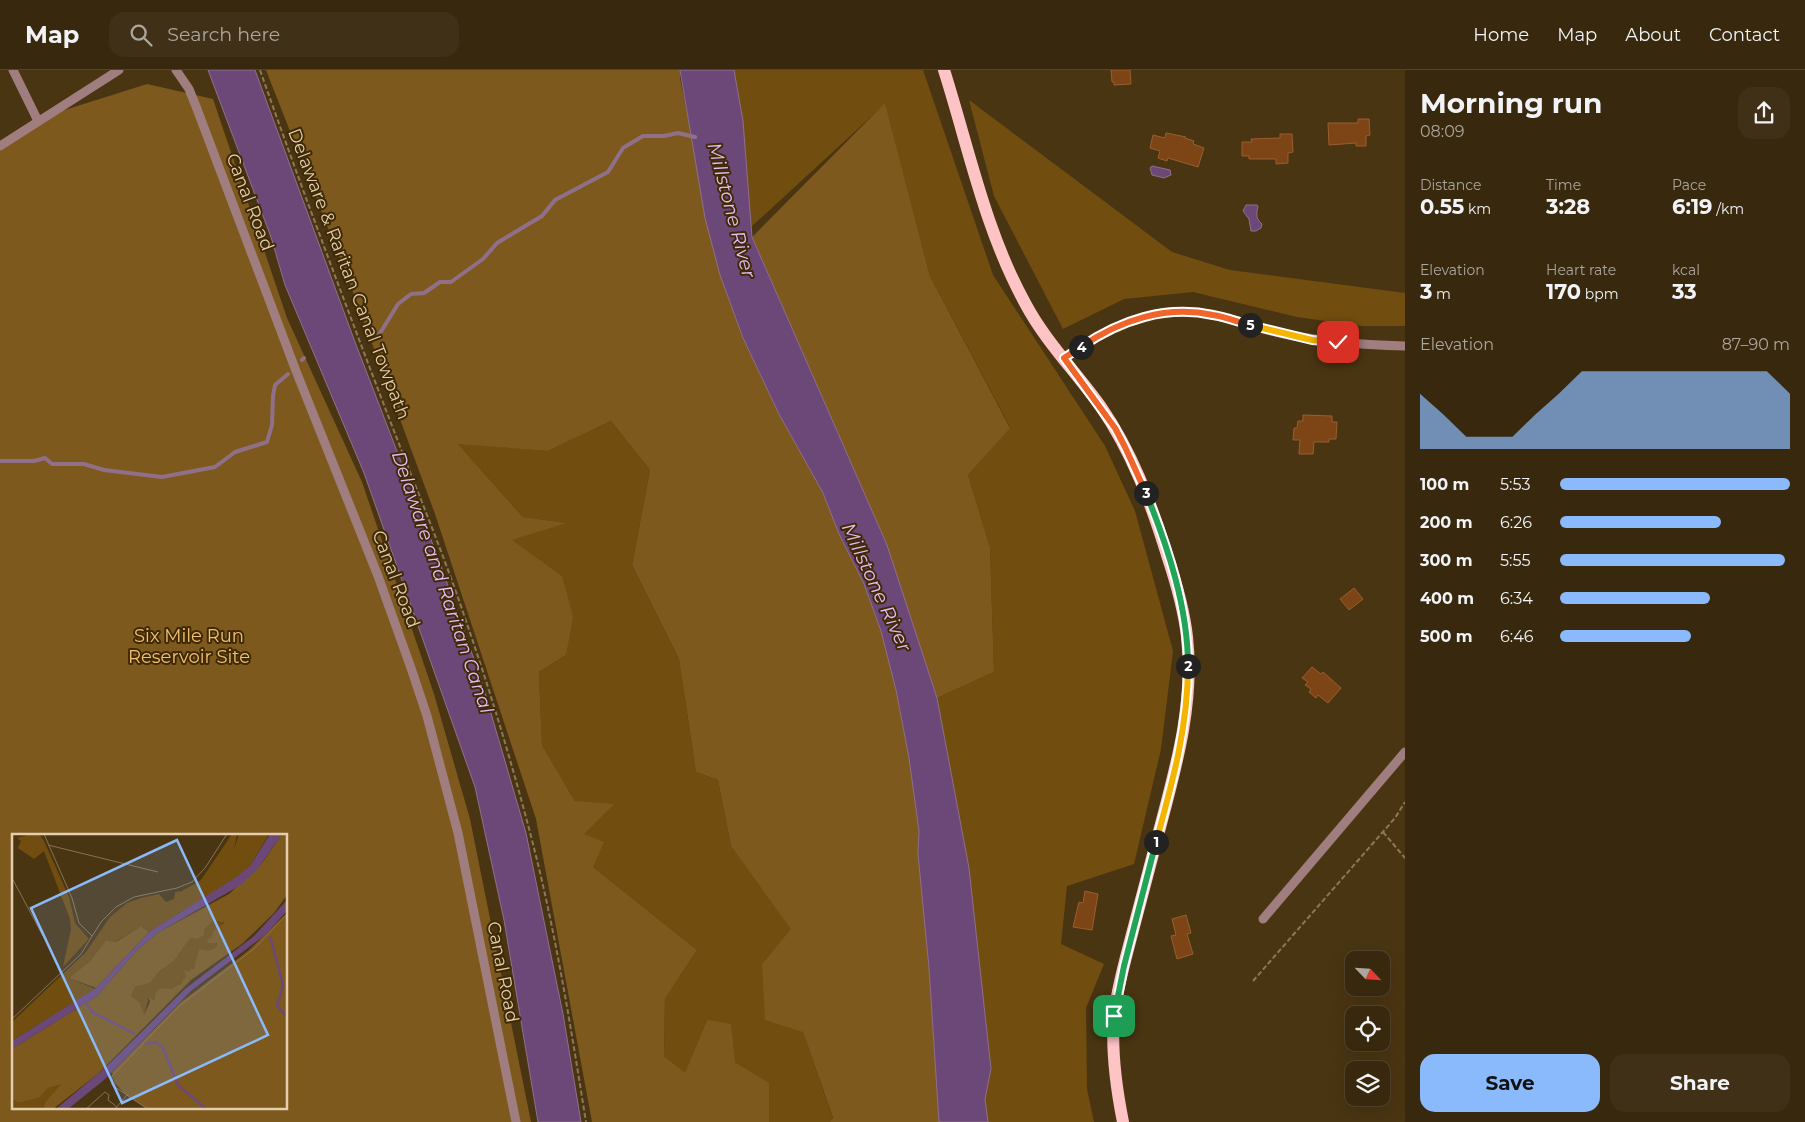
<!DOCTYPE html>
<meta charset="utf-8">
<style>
:root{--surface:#38280e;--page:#3f3017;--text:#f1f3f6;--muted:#aba69e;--line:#52442e;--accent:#8abafc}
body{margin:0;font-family:Montserrat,sans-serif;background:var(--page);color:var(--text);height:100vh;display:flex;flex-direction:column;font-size:19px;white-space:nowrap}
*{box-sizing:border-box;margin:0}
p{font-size:16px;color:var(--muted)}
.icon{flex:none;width:28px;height:28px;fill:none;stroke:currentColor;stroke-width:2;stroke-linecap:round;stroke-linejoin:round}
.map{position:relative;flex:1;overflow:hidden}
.drawer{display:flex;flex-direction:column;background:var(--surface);width:400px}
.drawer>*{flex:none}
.needle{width:32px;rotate:115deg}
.controls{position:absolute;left:1345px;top:881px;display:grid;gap:10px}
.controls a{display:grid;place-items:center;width:45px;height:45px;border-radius:10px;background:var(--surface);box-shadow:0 5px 20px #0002,0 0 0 1px var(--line);font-size:25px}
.pin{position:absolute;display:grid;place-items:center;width:42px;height:42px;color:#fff;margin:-21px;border-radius:10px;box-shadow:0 2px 8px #0006}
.km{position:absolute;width:25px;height:25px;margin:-12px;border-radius:50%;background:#222;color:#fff;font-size:14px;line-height:25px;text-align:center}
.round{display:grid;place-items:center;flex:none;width:52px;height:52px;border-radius:15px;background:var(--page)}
.overview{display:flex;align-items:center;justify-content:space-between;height:85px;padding:0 15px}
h1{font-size:28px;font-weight:700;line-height:38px}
.stats{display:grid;grid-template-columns:repeat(3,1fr);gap:8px;height:85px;padding:5px 15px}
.stats div{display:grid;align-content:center}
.stats b{font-size:21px;font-weight:700}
.stats small{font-size:14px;font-weight:400}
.stats p{font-size:14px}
.chart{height:140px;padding:10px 15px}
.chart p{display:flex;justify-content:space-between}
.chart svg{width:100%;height:90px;margin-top:5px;fill:var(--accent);opacity:.7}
.button{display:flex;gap:10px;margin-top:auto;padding:10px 15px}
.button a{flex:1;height:58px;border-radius:15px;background:var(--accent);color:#111;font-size:20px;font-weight:700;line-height:58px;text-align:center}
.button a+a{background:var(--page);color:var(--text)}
ul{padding:0 15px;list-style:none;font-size:16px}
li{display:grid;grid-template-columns:80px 60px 1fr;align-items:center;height:38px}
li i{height:12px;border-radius:6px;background:var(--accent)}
header{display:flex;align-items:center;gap:30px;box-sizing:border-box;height:70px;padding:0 25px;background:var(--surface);border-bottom:1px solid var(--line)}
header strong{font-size:24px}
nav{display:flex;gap:28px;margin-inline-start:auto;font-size:18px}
.search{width:350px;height:45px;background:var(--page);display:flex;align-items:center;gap:12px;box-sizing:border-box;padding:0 18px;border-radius:15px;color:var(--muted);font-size:19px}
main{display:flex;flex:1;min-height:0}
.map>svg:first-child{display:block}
.green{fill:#714e10}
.forest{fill:#7d591d;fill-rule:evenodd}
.water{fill:#6c4879;stroke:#907089}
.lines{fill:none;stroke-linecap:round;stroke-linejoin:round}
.stream{stroke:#907089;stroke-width:4}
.building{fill:#7d4515;stroke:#985e31}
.path{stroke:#8d7756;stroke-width:2;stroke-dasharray:5 2.5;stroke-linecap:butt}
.minor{stroke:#a07d7e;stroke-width:9}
.major{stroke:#fdc3c5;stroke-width:12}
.split-1-casing{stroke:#fff;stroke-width:10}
.split-2-casing{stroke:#fff;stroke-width:10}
.split-3-casing{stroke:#fff;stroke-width:10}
.split-4-casing{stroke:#fff;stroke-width:10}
.split-5-casing{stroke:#fff;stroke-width:10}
.split-6-casing{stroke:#fff;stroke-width:10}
.split-1{stroke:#22a559;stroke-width:6}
.split-2{stroke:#f5b400;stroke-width:6}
.split-3{stroke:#22a559;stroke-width:6}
.split-4{stroke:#f0652b;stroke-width:6}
.split-5{stroke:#f0652b;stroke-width:6}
.split-6{stroke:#f5b400;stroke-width:6}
.labels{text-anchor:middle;stroke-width:4;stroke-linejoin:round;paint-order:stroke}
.street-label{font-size:18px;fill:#e5ceaf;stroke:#3f2a06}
.park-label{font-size:18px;fill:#f7c06d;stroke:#3f2a06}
.water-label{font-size:19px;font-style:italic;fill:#e8bcf9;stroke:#3f2a06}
.inset-river{fill:none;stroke:#6c4879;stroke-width:2.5}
.inset-road{fill:none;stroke:#887251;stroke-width:1}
.view{fill:#8abafc;fill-opacity:0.15;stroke:#8abafc;stroke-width:2.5}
.inset-edge{fill:none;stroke:#e5ceaf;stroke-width:2.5}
</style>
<header>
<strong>Map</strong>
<div class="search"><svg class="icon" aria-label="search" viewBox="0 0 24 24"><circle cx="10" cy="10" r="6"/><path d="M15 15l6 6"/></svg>Search here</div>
<nav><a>Home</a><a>Map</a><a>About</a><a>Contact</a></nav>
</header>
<main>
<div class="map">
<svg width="1405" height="1052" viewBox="0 0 1405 1052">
<rect width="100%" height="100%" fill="#4a3512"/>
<!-- green -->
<g class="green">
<polygon points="734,0 923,0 993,205 1105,376 1135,441 1173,581 1161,679 1134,794 1067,816 1061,874 1104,894 1086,938 1087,1019 1094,1052 988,1052 985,1029 991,999 969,798 937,628 994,602 990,477 968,405 1010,357 930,206 885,34 751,157 743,51"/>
<polygon points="969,30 1172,182 1230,200 1405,223 1405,256 1362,256 1297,247 1193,222 1124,229 1063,259 994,126"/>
<polygon points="611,351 650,400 632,495 679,589 696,702 718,710 731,776 792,859 762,894 803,962 833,1049 830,1052 769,1052 769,1014 735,992 707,950 685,1004 664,986 665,929 697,880 593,797 575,731 542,675 539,602 566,585 562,506 511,470 566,453 523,447 457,373 548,381"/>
</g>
<!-- forest -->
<g class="forest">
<polygon points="266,0 680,0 680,8 720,205 743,268 779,344 823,423 839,464 864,514 881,561 896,620 909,688 919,761 918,784 929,898 939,1052 830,1052 833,1048 803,962 765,950 762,894 791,859 731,776 718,710 696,702 679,589 632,495 650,400 611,351 548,381 458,374 523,447 567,453 512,470 562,506 573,547 566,585 539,602 542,675 575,731 614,734 584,764 604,772 593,797 697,880 665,929 664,986 685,1003 707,950 731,954 735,992 769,1013 769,1052 592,1052 536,749 435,444 350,214"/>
<path d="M 147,14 L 213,29 L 287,248 L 362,412 L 434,624 L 470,749 L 531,1052 L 0,1052 L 0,71 L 33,50 ZM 14,766 L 286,766 L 286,1038 L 14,1038 Z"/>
<polygon points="885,33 930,206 1010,358 968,405 990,477 994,602 937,628 887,475 752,167"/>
</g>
<!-- water -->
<g class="water">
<polygon points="208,0 255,0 355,272 440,493 481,609 526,763 563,944 581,1052 538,1052 504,850 475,717 364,403 285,215 271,167"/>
<polygon points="680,0 734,0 743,51 752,167 887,475 937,628 969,798 991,999 985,1029 988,1052 939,1052 929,898 918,784 919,761 909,688 896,620 881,561 864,514 839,464 823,423 779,344 743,268 720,205 705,148"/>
<polygon points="1152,96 1170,100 1171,105 1164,108 1152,105 1150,98"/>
<path d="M 1246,135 L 1257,135 L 1258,137 C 1256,144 1256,149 1262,154 L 1261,158 L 1256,161 L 1251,161 L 1249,149 L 1243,141 Z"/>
</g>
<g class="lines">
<!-- stream -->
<g class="stream">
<polyline points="377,268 398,234 411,224 424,223 440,212 451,212 483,189 497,173 542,146 555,130 608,102 623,78 643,66 664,66 678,63 695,67"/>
<polyline points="302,290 304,288"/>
<polyline points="0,391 34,391 45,388 52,394 84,394 104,400 162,407 215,397 235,382 267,372 272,355 273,326 275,315 288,304"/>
</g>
</g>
<!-- building -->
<g class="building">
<polygon points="1111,0 1130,0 1131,14 1114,15 1114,12 1112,12"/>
<polygon points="1358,49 1369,49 1370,65 1366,66 1366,76 1356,76 1356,73 1329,75 1328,53 1358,53"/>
<polygon points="1166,63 1186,67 1185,68 1194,71 1193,74 1204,78 1198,97 1168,88 1167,91 1158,88 1160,81 1150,78 1153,65 1165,68"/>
<polygon points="1280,64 1292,64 1293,82 1288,83 1288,93 1276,94 1276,89 1249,89 1249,86 1242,86 1242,72 1252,72 1251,69 1280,68"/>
<polygon points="1303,345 1332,346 1332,352 1337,352 1336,369 1329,369 1329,372 1314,372 1313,384 1299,384 1300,370 1293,370 1294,358 1297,358 1298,351 1303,351"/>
<polygon points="1354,518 1363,529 1349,540 1340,529"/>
<polygon points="1312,597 1321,604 1323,602 1341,618 1328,633 1318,625 1316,628 1309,622 1311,619 1305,615 1308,612 1302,608"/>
<polygon points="1085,821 1098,824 1092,860 1073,857 1079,832 1083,833"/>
<polygon points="1186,845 1191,863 1187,864 1193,884 1177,889 1171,866 1176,865 1172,849"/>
</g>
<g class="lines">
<!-- path -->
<g class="path">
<path d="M 260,0 C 301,117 345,233 389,348 C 415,416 443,482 466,551 C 493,629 517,710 537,790 C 558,876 572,965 586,1052"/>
<polyline points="1383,762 1405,788"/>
<polyline points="1253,911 1395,748 1405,732"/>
</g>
<!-- minor -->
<g class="minor">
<polyline points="13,0 38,51"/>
<polyline points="176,0 189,19 197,39 296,301 378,506 411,598 427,646 458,763 516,1052"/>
<polyline points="0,76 119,0"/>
<path d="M 1064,288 C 1111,256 1154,232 1213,245 C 1236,249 1257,258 1280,263 C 1321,272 1363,275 1405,276"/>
<polyline points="1263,849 1405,682"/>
</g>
<!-- major -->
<path class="major" d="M 944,0 C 969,79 985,160 1025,233 C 1045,271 1076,302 1101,337 C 1132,382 1151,433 1167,485 C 1176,512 1184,539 1187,567 C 1194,630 1178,690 1162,750 C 1152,788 1142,826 1132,864 C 1125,891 1117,918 1114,946 C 1111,982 1116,1017 1123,1052"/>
</g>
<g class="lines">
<!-- split-1 casing -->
<g class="split-1-casing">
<polyline id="split-1" points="1114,946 1124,896 1156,772"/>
</g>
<!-- split-2 casing -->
<g class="split-2-casing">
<path id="split-2" d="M 1156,772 C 1172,714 1188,657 1188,596"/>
</g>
<!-- split-3 casing -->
<g class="split-3-casing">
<path id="split-3" d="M 1146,423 C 1168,477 1188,538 1188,596"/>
</g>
<!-- split-4 casing -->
<g class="split-4-casing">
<polyline id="split-4" points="1081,277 1064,288 1115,358 1125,377 1146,423"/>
</g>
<!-- split-5 casing -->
<g class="split-5-casing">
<path id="split-5" d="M 1081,277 C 1120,250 1166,235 1213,245 C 1226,247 1238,252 1250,255"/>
</g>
<!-- split-6 casing -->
<g class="split-6-casing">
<polyline id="split-6" points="1250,255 1312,270 1338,272"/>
</g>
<!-- split-1 -->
<use href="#split-1" class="split-1"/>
<!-- split-2 -->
<use href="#split-2" class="split-2"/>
<!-- split-3 -->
<use href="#split-3" class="split-3"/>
<!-- split-4 -->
<use href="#split-4" class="split-4"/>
<!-- split-5 -->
<use href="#split-5" class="split-5"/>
<!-- split-6 -->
<use href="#split-6" class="split-6"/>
</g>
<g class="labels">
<!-- street labels -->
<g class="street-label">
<text transform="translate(250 132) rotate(69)" y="6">Canal Road</text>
<text transform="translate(349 204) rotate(69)" y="6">Delaware &amp; Raritan Canal Towpath</text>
<text transform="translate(396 509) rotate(69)" y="6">Canal Road</text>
<text transform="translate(503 902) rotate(79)" y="6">Canal Road</text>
</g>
<!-- park labels -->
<g class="park-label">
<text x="189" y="572">Six Mile Run<tspan x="189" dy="21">Reservoir Site</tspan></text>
</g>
<!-- water labels -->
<g class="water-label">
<text transform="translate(732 140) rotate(75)" y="7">Millstone River</text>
<text transform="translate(443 512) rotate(71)" y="7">Delaware and Raritan Canal</text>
<text transform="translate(877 517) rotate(65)" y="7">Millstone River</text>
</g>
</g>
<!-- overview -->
<g transform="translate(12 764)">
<rect width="275" height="275" fill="#4a3512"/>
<path d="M 20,0 L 28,1 L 32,7 L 57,63 L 63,89 L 77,105 L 51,133 L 59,95 L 58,85 L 32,17 L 22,25 L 6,14 L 9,7 L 5,4 ZM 220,0 L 225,0 L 222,15 L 227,0 L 257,0 L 238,32 L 223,45 L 137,98 L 129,92 L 103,108 L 94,106 L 78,127 L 57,144 L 83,155 L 0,207 L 0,188 L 74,118 L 98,83 L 115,69 L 129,64 L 147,60 L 154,68 L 162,65 L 163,58 L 170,57 L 189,46 ZM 202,85 L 214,90 L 208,93 L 204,113 L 196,117 L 169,150 L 142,168 L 137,162 L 132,182 L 119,162 L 123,153 L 138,149 L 148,137 L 162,127 L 178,103 ZM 50,249 L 33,268 L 31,275 L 0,275 L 0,264 L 6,269 L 27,264 L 35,254 Z" fill="#714e10"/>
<path d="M 270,0 L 275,0 L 275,61 L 262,79 L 230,110 L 179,146 L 87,239 L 41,275 L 31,275 L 33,268 L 49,250 L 36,254 L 27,264 L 6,269 L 0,264 L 0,215 L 85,162 L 125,116 L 147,98 L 217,60 L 250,29 ZM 202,86 L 213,89 L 201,97 L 200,103 L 195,106 L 196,109 L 205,109 L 204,113 L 196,117 L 187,115 L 182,135 L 178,135 L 178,138 L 172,136 L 174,142 L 169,150 L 159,155 L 149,154 L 144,158 L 142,167 L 136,161 L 138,168 L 132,181 L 127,168 L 119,162 L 123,153 L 138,149 L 148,137 L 162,127 L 178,104 L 185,105 L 192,101 L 192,95 ZM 275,79 L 275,275 L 135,275 L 115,262 L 102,248 L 100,238 L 169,168 L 236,117 ZM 129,92 L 137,98 L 84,154 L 57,144 L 78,127 L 94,106 L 104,108 Z" fill="#7d591d" fill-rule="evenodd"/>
<path d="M 258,0 L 270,0 L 244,37 L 227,52 L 147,98 L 125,116 L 85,162 L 0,215 L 0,207 L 84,154 L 137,98 L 223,44 L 238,32 ZM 275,66 L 275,77 L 253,101 L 179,157 L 92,246 L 56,275 L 44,275 L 94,233 L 173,155 L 242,102 Z" fill="#6c4879"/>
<path class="inset-river" d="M 258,102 L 271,151 L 265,172 L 275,183M 74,168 L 80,178 L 123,200M 133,210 L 144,208 L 151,214 L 166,251 L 193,274"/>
<path class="inset-road" d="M 32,0 L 60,64 L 67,89 L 80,102M 36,11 L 146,38M 0,44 L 31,102M 0,185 L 69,120 L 89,88 L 104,73 L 122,63 L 165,54 L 180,48 L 193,34 L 215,0M 74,275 L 93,258 L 97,261 L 96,266 L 105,273M 103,275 L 115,261M 136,275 L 100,251 L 100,242 L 166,173 L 243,114 L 275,80"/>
<path class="view" d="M 165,6 L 256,201 L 110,269 L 19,74 Z"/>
<rect width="275" height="275" class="inset-edge"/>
</g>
</svg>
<div class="controls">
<a><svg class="needle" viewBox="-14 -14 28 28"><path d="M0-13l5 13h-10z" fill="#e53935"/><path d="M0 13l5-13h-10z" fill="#aba69e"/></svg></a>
<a><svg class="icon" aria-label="locate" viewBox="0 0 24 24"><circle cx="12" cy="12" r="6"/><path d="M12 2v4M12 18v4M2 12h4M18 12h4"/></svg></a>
<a><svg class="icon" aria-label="layers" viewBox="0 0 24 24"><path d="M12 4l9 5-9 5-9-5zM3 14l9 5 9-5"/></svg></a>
</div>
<div class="pin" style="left:1114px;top:946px;background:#1e9e55"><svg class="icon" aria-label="arrive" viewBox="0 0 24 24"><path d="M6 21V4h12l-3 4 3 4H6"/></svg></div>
<div class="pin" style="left:1338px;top:272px;background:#d93025"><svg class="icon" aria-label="check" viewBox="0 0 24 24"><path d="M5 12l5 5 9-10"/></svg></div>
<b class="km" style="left:1156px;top:772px">1</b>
<b class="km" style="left:1188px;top:596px">2</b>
<b class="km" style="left:1146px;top:423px">3</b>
<b class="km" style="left:1081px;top:277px">4</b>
<b class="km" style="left:1250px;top:255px">5</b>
</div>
<section class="drawer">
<div class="overview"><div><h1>Morning run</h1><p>08:09</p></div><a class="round"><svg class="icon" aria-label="share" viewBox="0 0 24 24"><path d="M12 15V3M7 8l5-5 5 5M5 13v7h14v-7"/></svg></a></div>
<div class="stats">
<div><p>Distance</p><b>0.55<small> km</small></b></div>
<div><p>Time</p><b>3:28</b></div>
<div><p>Pace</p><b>6:19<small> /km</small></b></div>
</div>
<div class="stats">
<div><p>Elevation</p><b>3<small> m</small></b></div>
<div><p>Heart rate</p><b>170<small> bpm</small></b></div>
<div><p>kcal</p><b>33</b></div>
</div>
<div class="chart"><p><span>Elevation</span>87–90 m</p>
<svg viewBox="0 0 160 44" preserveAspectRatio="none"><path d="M0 44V17L10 27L20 38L30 38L40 38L50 27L60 17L70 6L80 6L90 6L100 6L110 6L120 6L130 6L140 6L150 6L160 17V44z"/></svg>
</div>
<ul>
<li><b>100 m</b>5:53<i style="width:100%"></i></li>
<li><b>200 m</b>6:26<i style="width:70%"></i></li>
<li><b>300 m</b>5:55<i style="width:98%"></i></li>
<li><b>400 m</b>6:34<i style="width:65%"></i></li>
<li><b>500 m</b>6:46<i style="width:57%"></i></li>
</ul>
<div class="button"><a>Save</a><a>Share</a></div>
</section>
</main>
